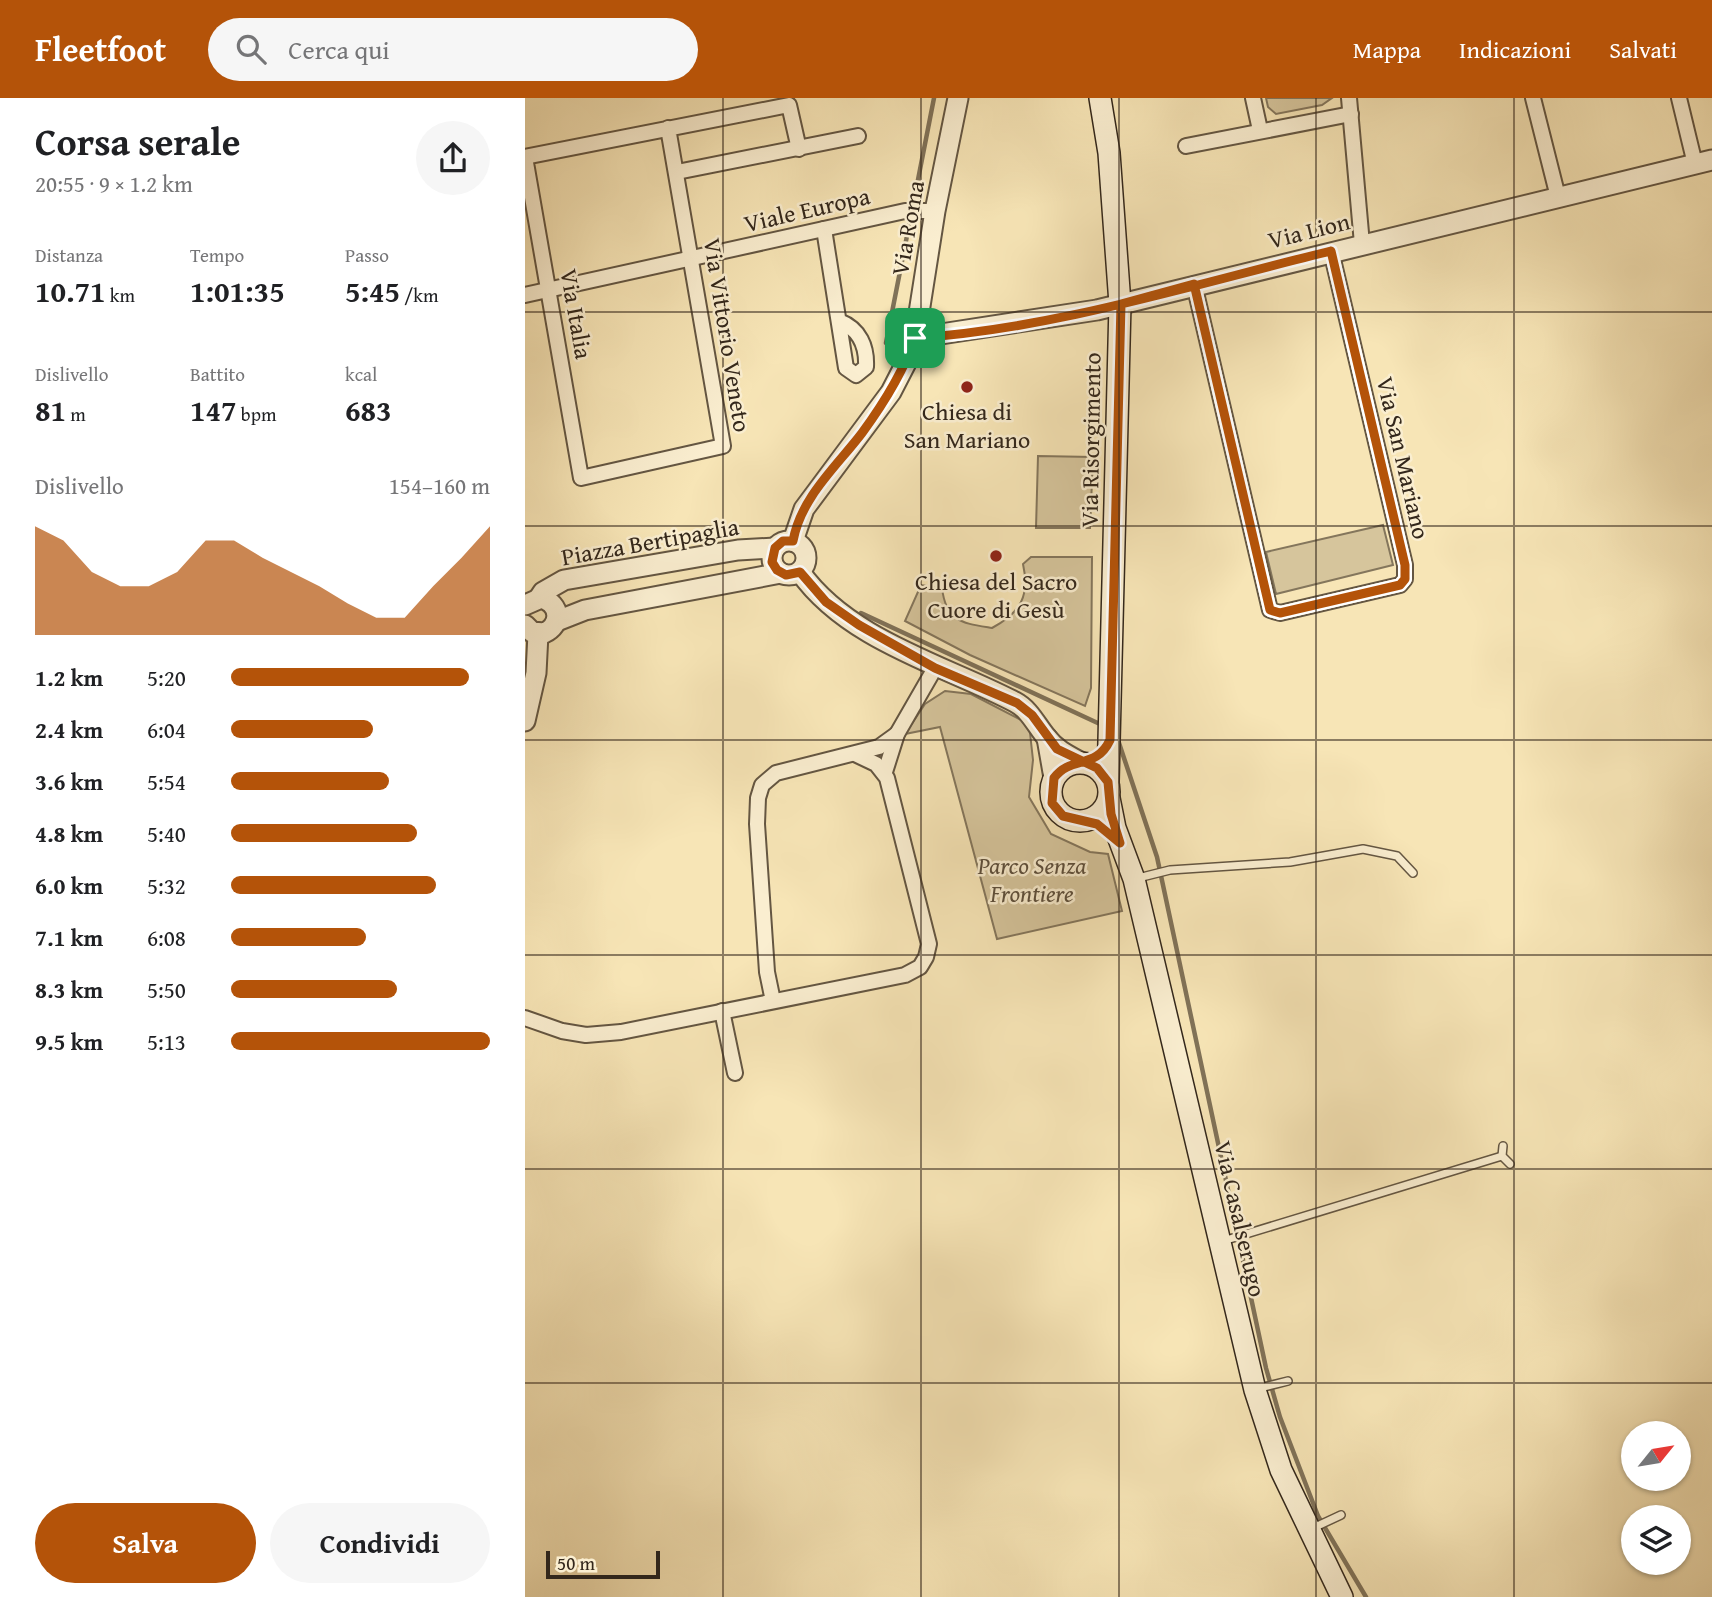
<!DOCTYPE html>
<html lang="it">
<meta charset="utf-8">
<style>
:root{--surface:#fff;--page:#f6f6f6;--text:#202124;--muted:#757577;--accent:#b45309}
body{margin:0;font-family:"Gentium Book Plus",serif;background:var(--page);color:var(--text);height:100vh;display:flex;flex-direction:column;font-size:26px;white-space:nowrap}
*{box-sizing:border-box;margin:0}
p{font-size:23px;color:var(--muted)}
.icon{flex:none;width:38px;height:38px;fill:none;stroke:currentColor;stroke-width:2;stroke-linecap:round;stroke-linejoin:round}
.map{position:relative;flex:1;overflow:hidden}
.sheet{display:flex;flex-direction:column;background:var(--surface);width:525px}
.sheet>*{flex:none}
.needle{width:46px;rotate:60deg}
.tools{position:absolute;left:1096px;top:1323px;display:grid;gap:14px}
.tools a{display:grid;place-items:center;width:70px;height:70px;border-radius:50%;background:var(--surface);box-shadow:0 2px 5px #0004;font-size:35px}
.scale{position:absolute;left:21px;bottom:18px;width:114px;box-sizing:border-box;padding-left:7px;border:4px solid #33271b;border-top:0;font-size:19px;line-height:24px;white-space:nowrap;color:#33271b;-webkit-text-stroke:5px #faeed0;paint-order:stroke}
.pin{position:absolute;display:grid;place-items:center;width:60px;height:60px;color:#fff;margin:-30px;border-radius:14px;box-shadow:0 4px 10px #0006}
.round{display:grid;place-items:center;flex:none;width:74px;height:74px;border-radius:37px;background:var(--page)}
.head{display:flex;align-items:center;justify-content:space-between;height:119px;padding:0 35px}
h1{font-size:38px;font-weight:800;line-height:52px}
.metrics{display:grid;grid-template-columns:repeat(3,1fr);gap:10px;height:119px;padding:7px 35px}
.metrics div{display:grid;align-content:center}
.metrics b{font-size:30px;font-weight:800}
.metrics small{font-size:19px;font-weight:400}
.metrics p{font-size:19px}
.chart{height:196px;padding:14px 35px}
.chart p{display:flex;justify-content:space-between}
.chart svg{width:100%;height:126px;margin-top:7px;fill:var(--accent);opacity:.7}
.cta{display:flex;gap:14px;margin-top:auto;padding:14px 35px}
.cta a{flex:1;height:80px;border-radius:42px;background:var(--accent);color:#fff;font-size:28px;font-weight:800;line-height:80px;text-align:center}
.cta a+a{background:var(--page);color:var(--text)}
ul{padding:0 35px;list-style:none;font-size:23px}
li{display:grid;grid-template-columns:112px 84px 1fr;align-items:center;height:52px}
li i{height:18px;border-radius:9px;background:var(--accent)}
header{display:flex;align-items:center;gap:42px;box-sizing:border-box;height:98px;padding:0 35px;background:var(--accent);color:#fff}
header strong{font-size:33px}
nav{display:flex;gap:38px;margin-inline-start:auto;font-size:24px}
.search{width:490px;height:63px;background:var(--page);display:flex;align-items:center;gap:18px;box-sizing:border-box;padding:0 24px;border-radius:38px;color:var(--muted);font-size:26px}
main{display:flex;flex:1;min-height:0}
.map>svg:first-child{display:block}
.green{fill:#d6c59c;stroke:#84765c;stroke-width:2}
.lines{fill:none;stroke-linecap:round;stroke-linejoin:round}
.stream{stroke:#807258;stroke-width:4.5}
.service-casing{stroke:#645642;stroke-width:10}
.minor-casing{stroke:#645642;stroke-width:18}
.tertiary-casing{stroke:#645642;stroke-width:23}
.secondary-casing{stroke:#33271b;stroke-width:24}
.service{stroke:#faeed0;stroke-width:7}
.minor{stroke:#faeed0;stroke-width:14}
.tertiary{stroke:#faeed0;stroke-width:19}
.secondary{stroke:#faeed0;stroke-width:21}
.route-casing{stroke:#fff;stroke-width:14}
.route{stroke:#b45309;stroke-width:9}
.grid{fill:none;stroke:#33271b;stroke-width:2;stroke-opacity:0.55}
.poi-dot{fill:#8f2418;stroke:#faeed0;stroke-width:2.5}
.labels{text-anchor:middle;stroke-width:5;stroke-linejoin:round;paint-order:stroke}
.street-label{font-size:24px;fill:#33271b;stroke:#faeed0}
.poi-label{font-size:24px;fill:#33271b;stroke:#faeed0}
.park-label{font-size:24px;font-style:italic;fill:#5c4e3b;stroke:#faeed0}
</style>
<header>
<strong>Fleetfoot</strong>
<div class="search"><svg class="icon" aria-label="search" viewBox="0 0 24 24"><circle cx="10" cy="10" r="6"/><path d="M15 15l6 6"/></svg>Cerca qui</div>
<nav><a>Mappa</a><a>Indicazioni</a><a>Salvati</a></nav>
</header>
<main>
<section class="sheet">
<div class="head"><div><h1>Corsa serale</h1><p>20:55 · 9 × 1.2 km</p></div><a class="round"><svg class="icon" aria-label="share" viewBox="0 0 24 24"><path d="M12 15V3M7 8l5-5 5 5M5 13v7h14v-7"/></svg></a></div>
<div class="metrics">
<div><p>Distanza</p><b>10.71<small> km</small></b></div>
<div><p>Tempo</p><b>1:01:35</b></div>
<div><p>Passo</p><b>5:45<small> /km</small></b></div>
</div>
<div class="metrics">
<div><p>Dislivello</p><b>81<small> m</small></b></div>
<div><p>Battito</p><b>147<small> bpm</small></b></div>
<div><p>kcal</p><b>683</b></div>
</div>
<div class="chart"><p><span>Dislivello</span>154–160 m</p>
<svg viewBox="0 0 160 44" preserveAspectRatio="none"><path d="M0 44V6L10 11L20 22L30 27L40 27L50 22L60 11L70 11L80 17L90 22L100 27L110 33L120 38L130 38L140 27L150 17L160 6V44z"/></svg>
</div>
<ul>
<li><b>1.2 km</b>5:20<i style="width:92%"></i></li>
<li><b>2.4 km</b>6:04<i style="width:55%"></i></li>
<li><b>3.6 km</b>5:54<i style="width:61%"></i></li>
<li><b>4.8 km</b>5:40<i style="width:72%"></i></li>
<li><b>6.0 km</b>5:32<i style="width:79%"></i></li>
<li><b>7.1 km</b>6:08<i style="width:52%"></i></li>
<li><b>8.3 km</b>5:50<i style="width:64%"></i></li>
<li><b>9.5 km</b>5:13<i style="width:100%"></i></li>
</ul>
<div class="cta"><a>Salva</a><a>Condividi</a></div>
</section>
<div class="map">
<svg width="1187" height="1499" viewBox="0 0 1187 1499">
<rect width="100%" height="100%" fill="#f7e5b6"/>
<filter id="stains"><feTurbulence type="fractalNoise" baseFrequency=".00286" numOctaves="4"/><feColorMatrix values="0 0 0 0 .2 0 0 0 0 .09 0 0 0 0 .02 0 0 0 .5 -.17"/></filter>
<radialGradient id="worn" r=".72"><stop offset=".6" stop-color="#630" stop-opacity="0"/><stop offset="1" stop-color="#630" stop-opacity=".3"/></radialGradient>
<!-- green -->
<g class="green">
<polygon points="741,0 807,0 797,7 751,16 743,9"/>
<polygon points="513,358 568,359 565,430 511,430"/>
<polygon points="858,427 868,467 751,496 741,454"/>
<path d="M 506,459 L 567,459 L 566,590 L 560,608 L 445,557 L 380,523 L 396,487 L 417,490 C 421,524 437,525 467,530 C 496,514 505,498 498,466 Z"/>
<polygon points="420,593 446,596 504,626 508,662 504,699 526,736 565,754 583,756 597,813 472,841 415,629 380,636 400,606"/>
</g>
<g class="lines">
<!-- stream -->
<g class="stream">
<polyline points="361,245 409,0"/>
<polyline points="336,515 577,627"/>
<polyline points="593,642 632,759 741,1270 755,1319 793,1418 841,1499"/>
</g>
<!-- service casing -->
<g class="service-casing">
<g id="service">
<polyline points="613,780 645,772 765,764 838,751 872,758 888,775"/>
<polyline points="978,1048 977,1058 985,1066"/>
<polyline points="698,1143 977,1058"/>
<polyline points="731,1291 763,1283"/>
<polyline points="786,1431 816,1417"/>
</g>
</g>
<!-- minor casing -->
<g class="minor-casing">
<g id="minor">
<polyline points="728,0 735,32"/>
<polyline points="824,0 837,146"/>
<polyline points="1008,0 1033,99"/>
<polyline points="1154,0 1170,66"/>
<polyline points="143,30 198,348 56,380 0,59 264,7 274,51"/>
<polyline points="661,48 826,16"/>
<polyline points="152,74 333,38"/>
<path d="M 299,131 L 321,270 L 331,277 L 341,269 C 342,249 335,231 314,223"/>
<polyline points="669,186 745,512 755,515 875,487 880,481 880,467 806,153"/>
<polyline points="0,197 380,113 410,113"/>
<polyline points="360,674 372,636 410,570"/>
<polyline points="248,903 242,874 232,726 233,700 237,687 251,675 354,649 372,636"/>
<polyline points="197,913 210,975"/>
<polyline points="0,920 37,933 61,937 96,934 380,877 395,869 401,859 404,846 362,680 351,666 330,656"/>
</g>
</g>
<!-- tertiary casing -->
<g class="tertiary-casing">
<g id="tertiary">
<polyline points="390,240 572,212 1187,62"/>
<circle cx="264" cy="460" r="17"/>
<polyline points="268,443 279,411 366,294 383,261 390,240 410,113 433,0"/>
<path d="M 275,474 C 323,542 419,567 490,604 C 505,612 511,627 522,640 C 531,652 544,658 557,665"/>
<polyline points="14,500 18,494 39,482 213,452 250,450"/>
<path d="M 0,507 L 16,500 C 36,506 37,527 19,535 L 7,534 L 0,527"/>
<polyline points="32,523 60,512 256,475"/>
<polyline points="0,623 11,575 13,536"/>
<polyline points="522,640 529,680"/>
</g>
</g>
<!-- secondary casing -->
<g class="secondary-casing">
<g id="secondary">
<polyline points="575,0 584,55 595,206 583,683"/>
<circle cx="555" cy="694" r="29"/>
<polyline points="584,700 590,730 609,781 730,1292 756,1372 817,1499"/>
</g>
</g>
<!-- service -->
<use href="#service" class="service"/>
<!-- minor -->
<use href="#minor" class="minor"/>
<!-- tertiary -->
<use href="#tertiary" class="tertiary"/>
<!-- secondary -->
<use href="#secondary" class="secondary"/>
</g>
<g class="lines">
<!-- route casing -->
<g class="route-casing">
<path id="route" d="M 390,240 C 378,275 359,305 337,335 C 312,368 276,399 268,443 L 258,443 L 250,450 L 247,464 L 252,472 L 261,477 L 275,474 L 301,504 L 334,527 L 410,570 L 492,605 L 507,617 L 532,651 L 572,670 L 583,684 L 586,716 L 595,745 L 572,726 L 538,718 L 527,705 L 529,680 C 546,657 571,672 585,642 L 596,206 L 669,186 L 745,512 L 755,515 L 875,487 L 880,481 L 880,467 L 806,153 C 670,186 529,231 390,240"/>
</g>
<!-- route -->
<use href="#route" class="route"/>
</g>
<!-- grid -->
<path class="grid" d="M 198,0 L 198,1499M 396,0 L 396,1499M 594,0 L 594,1499M 791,0 L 791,1499M 989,0 L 989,1499M 0,214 L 1187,214M 0,428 L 1187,428M 0,642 L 1187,642M 0,857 L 1187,857M 0,1071 L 1187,1071M 0,1285 L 1187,1285"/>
<!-- markers -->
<g class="poi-dot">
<circle cx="442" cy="289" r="7"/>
<circle cx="471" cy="458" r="7"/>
</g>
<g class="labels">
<!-- street labels -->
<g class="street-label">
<text transform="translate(282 112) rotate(-13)" y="8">Viale Europa</text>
<text transform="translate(383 130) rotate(-80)" y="8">Via Roma</text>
<text transform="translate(784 133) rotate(-14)" y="8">Via Lion</text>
<text transform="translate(51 216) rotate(80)" y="8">Via Italia</text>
<text transform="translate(202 237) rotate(81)" y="8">Via Vittorio Veneto</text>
<text transform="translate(566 342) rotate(-89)" y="8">Via Risorgimento</text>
<text transform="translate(878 360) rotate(77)" y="8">Via San Mariano</text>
<text transform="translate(125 444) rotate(-10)" y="8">Piazza Bertipaglia</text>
<text transform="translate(715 1121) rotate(77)" y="8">Via Casalserugo</text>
</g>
<!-- poi labels -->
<g class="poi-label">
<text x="442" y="322">Chiesa di<tspan x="442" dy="28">San Mariano</tspan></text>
<text x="471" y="492">Chiesa del Sacro<tspan x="471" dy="28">Cuore di Gesù</tspan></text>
</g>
<!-- park labels -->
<g class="park-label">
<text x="507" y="776">Parco Senza<tspan x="507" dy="28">Frontiere</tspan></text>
</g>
</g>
<rect width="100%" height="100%" filter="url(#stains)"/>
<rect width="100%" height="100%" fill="url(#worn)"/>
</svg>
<div class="tools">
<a><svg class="needle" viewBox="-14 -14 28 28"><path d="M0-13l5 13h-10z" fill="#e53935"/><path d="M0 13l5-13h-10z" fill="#757577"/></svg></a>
<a><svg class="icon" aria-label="layers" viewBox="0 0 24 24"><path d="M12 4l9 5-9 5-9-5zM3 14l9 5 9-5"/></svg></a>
</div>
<div class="scale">50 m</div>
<div class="pin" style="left:390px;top:240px;background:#1e9e55"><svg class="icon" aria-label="arrive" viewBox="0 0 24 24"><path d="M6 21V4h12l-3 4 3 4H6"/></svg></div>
</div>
</main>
